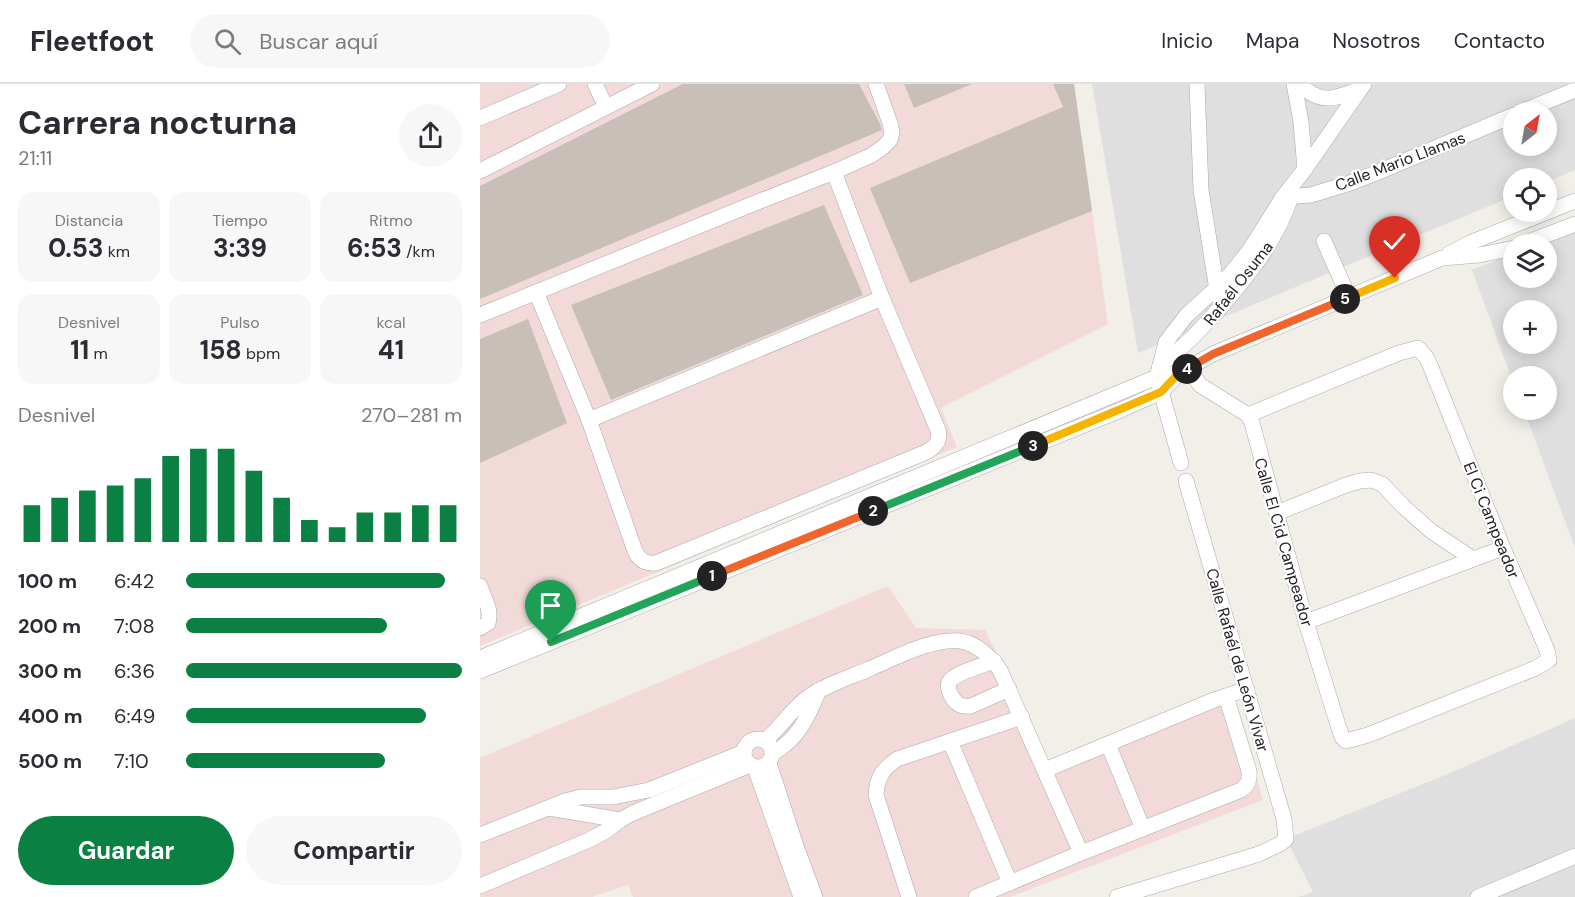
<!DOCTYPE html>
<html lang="es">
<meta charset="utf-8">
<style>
:root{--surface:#fff;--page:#f7f7f7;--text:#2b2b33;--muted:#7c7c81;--line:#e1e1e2;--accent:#0b8043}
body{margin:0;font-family:"DM Sans",sans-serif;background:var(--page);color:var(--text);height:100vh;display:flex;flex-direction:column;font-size:22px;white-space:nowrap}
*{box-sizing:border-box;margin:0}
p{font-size:20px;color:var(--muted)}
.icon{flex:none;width:33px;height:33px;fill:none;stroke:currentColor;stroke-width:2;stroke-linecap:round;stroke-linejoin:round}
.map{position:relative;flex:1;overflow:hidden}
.drawer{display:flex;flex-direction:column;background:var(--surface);width:480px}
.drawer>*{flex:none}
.needle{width:39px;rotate:31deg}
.tools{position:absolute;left:1023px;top:18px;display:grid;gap:12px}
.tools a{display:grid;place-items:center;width:54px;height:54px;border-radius:50%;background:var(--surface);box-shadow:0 3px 15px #0003;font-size:30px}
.pin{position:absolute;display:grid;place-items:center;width:51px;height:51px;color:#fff;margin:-62px -26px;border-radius:50% 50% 50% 0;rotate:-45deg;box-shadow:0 0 6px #0007}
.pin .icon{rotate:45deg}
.km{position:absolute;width:30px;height:30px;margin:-15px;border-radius:50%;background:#222;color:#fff;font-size:16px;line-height:30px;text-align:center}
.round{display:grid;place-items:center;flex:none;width:63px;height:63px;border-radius:32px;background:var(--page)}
.summary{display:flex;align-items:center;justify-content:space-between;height:102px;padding:0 18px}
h1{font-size:33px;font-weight:700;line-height:45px}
.figures{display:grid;grid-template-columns:repeat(3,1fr);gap:9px;height:102px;padding:6px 18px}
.figures div{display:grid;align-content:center;border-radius:15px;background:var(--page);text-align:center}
.figures b{font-size:26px;font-weight:700}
.figures small{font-size:16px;font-weight:400}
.figures p{font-size:16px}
.chart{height:168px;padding:12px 18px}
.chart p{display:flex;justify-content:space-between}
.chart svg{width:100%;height:108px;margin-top:6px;stroke:var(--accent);stroke-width:6}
.cta{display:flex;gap:12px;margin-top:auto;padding:12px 18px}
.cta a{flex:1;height:69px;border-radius:36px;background:var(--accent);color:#fff;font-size:24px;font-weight:700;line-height:69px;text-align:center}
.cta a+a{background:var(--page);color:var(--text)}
ul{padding:0 18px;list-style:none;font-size:20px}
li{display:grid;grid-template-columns:96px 72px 1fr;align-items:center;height:45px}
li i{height:15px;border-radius:8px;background:var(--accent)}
header{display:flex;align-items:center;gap:36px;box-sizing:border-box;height:84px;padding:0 30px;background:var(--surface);border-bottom:2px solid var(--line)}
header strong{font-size:28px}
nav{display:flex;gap:33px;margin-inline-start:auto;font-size:21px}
.search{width:420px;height:54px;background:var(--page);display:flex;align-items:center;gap:15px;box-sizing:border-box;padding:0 21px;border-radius:33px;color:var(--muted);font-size:22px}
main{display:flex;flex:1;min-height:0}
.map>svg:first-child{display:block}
.residential{fill:#e0dfdf;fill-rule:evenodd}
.commercial{fill:#f2dad9}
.building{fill:#c7bfb8}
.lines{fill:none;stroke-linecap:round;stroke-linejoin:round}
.minor-casing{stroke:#a9a9a9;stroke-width:16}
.minor{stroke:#fff;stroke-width:15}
.split-1-casing{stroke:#fff;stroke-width:12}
.split-2-casing{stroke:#fff;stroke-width:12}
.split-3-casing{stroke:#fff;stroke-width:12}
.split-4-casing{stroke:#fff;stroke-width:12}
.split-5-casing{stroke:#fff;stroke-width:12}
.split-6-casing{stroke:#fff;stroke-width:12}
.split-1{stroke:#22a559;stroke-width:8}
.split-2{stroke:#f0652b;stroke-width:8}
.split-3{stroke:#22a559;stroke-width:8}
.split-4{stroke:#f5b400;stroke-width:8}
.split-5{stroke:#f0652b;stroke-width:8}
.split-6{stroke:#f5b400;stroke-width:8}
.labels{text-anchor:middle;stroke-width:4.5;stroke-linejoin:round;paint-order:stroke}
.street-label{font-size:16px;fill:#222;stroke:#fff}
</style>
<header>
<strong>Fleetfoot</strong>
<div class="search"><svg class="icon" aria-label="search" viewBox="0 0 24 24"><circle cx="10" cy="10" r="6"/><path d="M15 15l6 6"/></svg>Buscar aquí</div>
<nav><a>Inicio</a><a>Mapa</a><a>Nosotros</a><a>Contacto</a></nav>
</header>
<main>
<section class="drawer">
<div class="summary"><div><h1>Carrera nocturna</h1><p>21:11</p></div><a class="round"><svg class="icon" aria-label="share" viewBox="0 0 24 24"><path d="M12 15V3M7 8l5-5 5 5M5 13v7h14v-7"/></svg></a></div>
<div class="figures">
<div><p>Distancia</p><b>0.53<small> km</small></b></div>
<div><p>Tiempo</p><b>3:39</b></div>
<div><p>Ritmo</p><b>6:53<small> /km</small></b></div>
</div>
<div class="figures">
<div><p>Desnivel</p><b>11<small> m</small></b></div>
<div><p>Pulso</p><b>158<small> bpm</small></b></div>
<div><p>kcal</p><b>41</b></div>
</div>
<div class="chart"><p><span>Desnivel</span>270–281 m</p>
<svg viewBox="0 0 160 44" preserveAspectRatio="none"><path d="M5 44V29M15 44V26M25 44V23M35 44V21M45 44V18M55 44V9M65 44V6M75 44V6M85 44V15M95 44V26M105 44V35M115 44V38M125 44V32M135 44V32M145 44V29M155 44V29"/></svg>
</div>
<ul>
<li><b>100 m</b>6:42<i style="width:94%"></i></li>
<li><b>200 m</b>7:08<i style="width:73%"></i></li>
<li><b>300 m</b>6:36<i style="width:100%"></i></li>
<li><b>400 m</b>6:49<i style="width:87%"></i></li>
<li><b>500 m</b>7:10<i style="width:72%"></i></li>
</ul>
<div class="cta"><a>Guardar</a><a>Compartir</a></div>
</section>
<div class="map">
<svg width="1095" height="813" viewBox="0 0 1095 813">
<rect width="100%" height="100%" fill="#f2efe9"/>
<!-- residential -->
<g class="residential">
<path d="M 612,0 L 1095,0 L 1095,86 L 1067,98 L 1066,94 L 1034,94 L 1033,112 L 658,269 ZM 1034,28 L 1066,28 L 1066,62 L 1034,62 Z"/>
<path d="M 1095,143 L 1095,464 L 1044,326 L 1066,326 L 1066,292 L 1034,292 L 1033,298 L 992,186 L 1033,169 L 1034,194 L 1066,194 L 1066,160 L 1053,160 ZM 1034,226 L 1066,226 L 1066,260 L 1034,260 Z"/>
<polygon points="1095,634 1095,813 818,813 833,808 806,755 968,690"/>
</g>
<!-- commercial -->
<g class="commercial">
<polygon points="0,0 594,0 628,240 461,324 477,363 0,562"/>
<polygon points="408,502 436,544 505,546 569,678 750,604 783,716 530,813 153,813 148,801 112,813 0,813 0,674"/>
</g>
<!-- building -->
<g class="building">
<polygon points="203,0 379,0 400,40 402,46 0,215 0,102"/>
<polygon points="424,0 492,0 434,24"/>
<polygon points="573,0 594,0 612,127 430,199 390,104 583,23"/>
<polygon points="344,121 383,211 131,316 91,221"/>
<polygon points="48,235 87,339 0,379 0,255"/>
</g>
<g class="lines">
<!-- minor casing -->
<g class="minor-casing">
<g id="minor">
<polyline points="115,0 126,23"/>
<polyline points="717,0 721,106 738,212"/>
<polyline points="814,0 821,38 825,85"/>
<path d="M 818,0 C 842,20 852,16 880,5"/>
<polyline points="1041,28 1095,6"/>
<polyline points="0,34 79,0"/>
<polyline points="0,87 172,0"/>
<polyline points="803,113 831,111 870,99 896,89 1034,31"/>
<polyline points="844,157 869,214"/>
<polyline points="1043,160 1095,140"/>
<polyline points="969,170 992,158 1095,117"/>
<path d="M 56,208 L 109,336 L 155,467 C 159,476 165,480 176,479 L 444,369 C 455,364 461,358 458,346 L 402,214 L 354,88"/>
<polyline points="0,231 280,117 354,88 392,71 403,63 410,56 412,48 410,39 396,0"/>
<path d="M 680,281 C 706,262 726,240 747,216 C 775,183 797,154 811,113"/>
<polyline points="708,284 720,301 768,331 772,339 826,538 857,638 862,653 866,657 888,651 1056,584 1069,576 1067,566 1023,464 950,281 946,273 938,264 919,269 768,331"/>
<polyline points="109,336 402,214"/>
<polyline points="701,379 677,293 686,258 706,232 747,194 769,167 803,113 825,85 884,0"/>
<polyline points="797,429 866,401 880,397 891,396 902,400 924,423 951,447 993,475"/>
<path d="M 0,502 C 4,514 12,526 8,539 L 0,544"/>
<polyline points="826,538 1023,464"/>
<polyline points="0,574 677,293 699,289 733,270 962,174 999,171 1034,164"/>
<path d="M 514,577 C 504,581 474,589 469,598 C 467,603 470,611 474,616 C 478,622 484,623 491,622 L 529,605"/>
<polyline points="0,587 643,325 681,308 699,289"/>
<circle cx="278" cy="669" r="14"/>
<path d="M 285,657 C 300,644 311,626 327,614 C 345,601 368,594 389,585 C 415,574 451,554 480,557 C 496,559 511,573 520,586 L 601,769"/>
<polyline points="470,657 530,799"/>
<polyline points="628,660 663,745"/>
<path d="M 293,669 C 318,656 329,631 339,606"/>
<polyline points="289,679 316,762 335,813"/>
<polyline points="275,684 321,813"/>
<polyline points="565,686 734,616 767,605"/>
<polyline points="69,724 140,736"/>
<polyline points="0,751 85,717 101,713 133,713 169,706 264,668"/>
<polyline points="0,802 109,756 126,747 140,736 153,729 270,681"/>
<path d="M 429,813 L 396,711 C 397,693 403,685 417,675 L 542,633"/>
<path d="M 496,813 L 601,769 L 761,706 C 768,701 770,696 769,687 L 746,612"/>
<polyline points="637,813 779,770 800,760 806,755 804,735 706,397"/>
<polyline points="998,813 1095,772"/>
</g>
</g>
<!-- minor -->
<use href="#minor" class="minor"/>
</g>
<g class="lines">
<!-- split-1 casing -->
<g class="split-1-casing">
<polyline id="split-1" points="71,558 232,492"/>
</g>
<!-- split-2 casing -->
<g class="split-2-casing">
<polyline id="split-2" points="232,492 393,427"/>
</g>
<!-- split-3 casing -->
<g class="split-3-casing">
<polyline id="split-3" points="393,427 553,362"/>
</g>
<!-- split-4 casing -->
<g class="split-4-casing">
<polyline id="split-4" points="553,362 681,308 699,289 707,285"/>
</g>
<!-- split-5 casing -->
<g class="split-5-casing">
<polyline id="split-5" points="707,285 733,270 865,215"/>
</g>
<!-- split-6 casing -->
<g class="split-6-casing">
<polyline id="split-6" points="865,215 915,194"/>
</g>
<!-- split-1 -->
<use href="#split-1" class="split-1"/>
<!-- split-2 -->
<use href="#split-2" class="split-2"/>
<!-- split-3 -->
<use href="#split-3" class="split-3"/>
<!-- split-4 -->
<use href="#split-4" class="split-4"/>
<!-- split-5 -->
<use href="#split-5" class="split-5"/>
<!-- split-6 -->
<use href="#split-6" class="split-6"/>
</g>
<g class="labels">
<!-- street labels -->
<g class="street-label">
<text transform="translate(920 77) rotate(-21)" y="6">Calle Mario Llamas</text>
<text transform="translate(758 199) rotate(-52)" y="6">Rafaél Osuma</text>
<text transform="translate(1012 436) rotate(68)" y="6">El Ci Campeador</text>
<text transform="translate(804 458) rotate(74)" y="6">Calle El Cid Campeador</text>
<text transform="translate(758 576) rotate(74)" y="6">Calle Rafaél de León Vivar</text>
</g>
</g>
</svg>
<div class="tools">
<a><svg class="needle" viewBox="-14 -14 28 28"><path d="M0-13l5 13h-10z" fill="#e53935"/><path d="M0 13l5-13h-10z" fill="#7c7c81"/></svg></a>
<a><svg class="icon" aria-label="locate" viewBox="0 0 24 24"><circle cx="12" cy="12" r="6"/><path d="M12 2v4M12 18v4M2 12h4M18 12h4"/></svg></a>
<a><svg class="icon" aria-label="layers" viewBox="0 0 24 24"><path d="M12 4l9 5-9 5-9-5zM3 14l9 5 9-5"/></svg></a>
<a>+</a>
<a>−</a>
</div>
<div class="pin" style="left:71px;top:558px;background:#1e9e55"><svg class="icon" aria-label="arrive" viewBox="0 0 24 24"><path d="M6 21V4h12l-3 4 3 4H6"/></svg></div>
<div class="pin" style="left:915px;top:194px;background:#d93025"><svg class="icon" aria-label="check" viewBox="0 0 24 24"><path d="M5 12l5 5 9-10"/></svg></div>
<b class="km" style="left:232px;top:492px">1</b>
<b class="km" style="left:393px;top:427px">2</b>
<b class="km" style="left:553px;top:362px">3</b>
<b class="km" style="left:707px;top:285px">4</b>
<b class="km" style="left:865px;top:215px">5</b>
</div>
</main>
